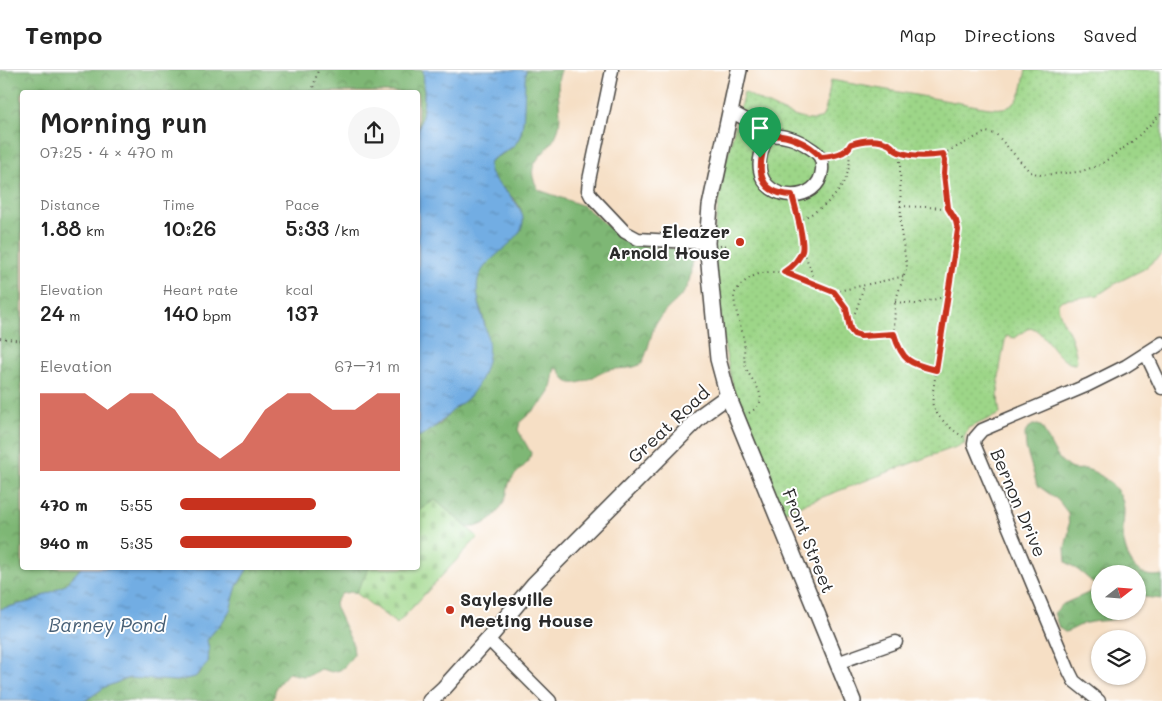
<!DOCTYPE html>
<meta charset="utf-8">
<style>
:root{--surface:#fff;--page:#f6f6f6;--text:#222;--muted:#767676;--line:#e0e0e0;--accent:#c8321e}
body{margin:0;font-family:Mali,sans-serif;background:var(--page);color:var(--text);height:100vh;display:flex;flex-direction:column;font-size:19px;white-space:nowrap}
*{box-sizing:border-box;margin:0}
p{font-size:16px;color:var(--muted)}
.icon{flex:none;width:28px;height:28px;fill:none;stroke:currentColor;stroke-width:2;stroke-linecap:round;stroke-linejoin:round}
.map{position:relative;flex:1;overflow:hidden}
.details{position:absolute;left:20px;top:20px;width:400px;height:480px;display:flex;flex-direction:column;background:var(--surface);border-radius:5px;box-shadow:0 1px 4px #0004}
.details>*{flex:none}
.needle{width:32px;rotate:73deg}
.fabs{position:absolute;left:1091px;top:495px;display:grid;gap:10px}
.fabs a{display:grid;place-items:center;width:55px;height:55px;border-radius:50%;background:var(--surface);box-shadow:0 1px 4px #0004;font-size:25px}
.pin{position:absolute;display:grid;place-items:center;width:42px;height:42px;color:#fff;margin:-51px -21px;border-radius:50% 50% 50% 0;rotate:-45deg;box-shadow:0 0 5px #0007}
.pin .icon{rotate:45deg}
.round{display:grid;place-items:center;flex:none;width:52px;height:52px;border-radius:26px;background:var(--page)}
.headline{display:flex;align-items:center;justify-content:space-between;height:85px;padding:0 20px}
h1{font-size:28px;font-weight:600;line-height:38px}
.stats{display:grid;grid-template-columns:repeat(3,1fr);gap:8px;height:85px;padding:5px 20px}
.stats div{display:grid;align-content:center}
.stats b{font-size:21px;font-weight:600}
.stats small{font-size:14px;font-weight:400}
.stats p{font-size:14px}
.chart{height:140px;padding:10px 20px}
.chart p{display:flex;justify-content:space-between}
.chart svg{width:100%;height:90px;margin-top:5px;fill:var(--accent);opacity:.7}
ul{padding:0 20px;list-style:none;font-size:16px}
li{display:grid;grid-template-columns:80px 60px 1fr;align-items:center;height:38px}
li i{height:12px;border-radius:6px;background:var(--accent)}
header{display:flex;align-items:center;gap:30px;box-sizing:border-box;height:70px;padding:0 25px;background:var(--surface);border-bottom:1px solid var(--line)}
header strong{font-size:24px}
nav{display:flex;gap:28px;margin-inline-start:auto;font-size:18px}
.map>svg:first-child{display:block}
.forest{fill:url(#forest-crowns);stroke:#547150}
.cemetery{fill:url(#cemetery-stones);stroke:#64805a}
.park{fill:url(#park-dots);stroke:#64805a}
.water{fill:url(#water-ripples);stroke:#4e6c87}
.lines{fill:none;stroke-linecap:round;stroke-linejoin:round}
.minor-casing{stroke:#494642;stroke-width:15}
.major-casing{stroke:#494642;stroke-width:18}
.path{stroke:#494642;stroke-width:2;stroke-dasharray:1 4;stroke-linecap:butt}
.minor{stroke:#fff;stroke-width:12}
.major{stroke:#fff;stroke-width:15}
.route-casing{stroke:#fff;stroke-width:10}
.route{stroke:#c8321e;stroke-width:6}
.poi-dot{fill:#c8321e;stroke:#fff;stroke-width:2}
.labels{text-anchor:middle;stroke-width:4;stroke-linejoin:round;paint-order:stroke}
.poi-label{font-size:18px;font-weight:bold;fill:#2b2b2b;stroke:#fff;text-anchor:end}
.street-label{font-size:18px;fill:#2b2b2b;stroke:#fff}
.water-label{font-size:19px;font-style:italic;fill:#475f75;stroke:#fff}
</style>
<header>
<strong>Tempo</strong>
<nav><a>Map</a><a>Directions</a><a>Saved</a></nav>
</header>
<div class="map">
<svg width="1162" height="631" viewBox="0 0 1162 631">
<defs>
<pattern id="forest-crowns" width="20" height="18" patternUnits="userSpaceOnUse" patternTransform="scale(1.25)"><rect width="20" height="18" fill="#7eb774"/><path d="M2 6a3 3 0 1 1 6 0M12 15a3 3 0 1 1 6 0" fill="none" stroke="#67955f"/></pattern>
<pattern id="cemetery-stones" width="16" height="16" patternUnits="userSpaceOnUse" patternTransform="scale(1.25)"><rect width="16" height="16" fill="#9dd688"/><path d="M2 7V4a2 2 0 0 1 4 0v3zM10 15v-3a2 2 0 0 1 4 0v3z" fill="#87b876"/></pattern>
<pattern id="park-dots" width="8" height="8" patternUnits="userSpaceOnUse" patternTransform="scale(1.25)"><rect width="8" height="8" fill="#9dd688"/><path d="M2 2h.1M6 6h.1" fill="none" stroke="#87b876" stroke-width="1.8" stroke-linecap="round"/></pattern>
<pattern id="water-ripples" width="26" height="14" patternUnits="userSpaceOnUse" patternTransform="scale(1.25)"><rect width="26" height="14" fill="#72ade3"/><path d="M2 4q2-2 4 0t4 0M15 11q2-2 4 0t4 0" fill="none" stroke="#5e8db8"/></pattern>
</defs>
<rect width="100%" height="100%" fill="#fff"/>
<filter id="ink" filterUnits="userSpaceOnUse"><feTurbulence type="fractalNoise" baseFrequency=".02" numOctaves="2"/><feDisplacementMap in="SourceGraphic" scale="10" xChannelSelector="R" yChannelSelector="G"/><feConvolveMatrix kernelMatrix="1 2 1 2 8 2 1 2 1" color-interpolation-filters="sRGB"/></filter>
<filter id="wash" filterUnits="userSpaceOnUse"><feTurbulence type="fractalNoise" baseFrequency=".0096" numOctaves="4" result="noise"/><feDisplacementMap in="SourceGraphic" scale="20" xChannelSelector="R" yChannelSelector="G"/><feGaussianBlur stdDeviation="1.12" result="paint"/><feColorMatrix in="noise" values="0 0 0 0 0 0 0 0 0 0 0 0 0 0 0 0 0 1.4 0 .05"/><feComposite in="paint" operator="in"/></filter>
<g filter="url(#wash)">
<rect width="100%" height="100%" fill="#f6dfc5"/>
<!-- forest -->
<g class="forest">
<path d="M 0,0 L 423,0 C 425,21 425,41 418,61 L 418,22 L 22,22 L 22,498 L 81,498 L 65,515 L 33,531 L 0,539 Z"/>
<path d="M 526,0 L 561,0 C 553,20 565,43 557,63 C 548,86 520,91 539,120 L 584,136 L 624,170 L 636,175 L 681,179 C 690,184 693,188 692,197 C 692,227 670,230 656,253 C 650,264 647,291 639,295 C 633,299 617,298 609,300 C 597,303 578,319 566,311 L 559,300 L 555,298 L 550,322 L 544,331 L 520,352 L 518,360 L 531,383 C 530,395 517,400 511,410 C 507,416 508,423 505,429 C 499,444 484,459 467,457 L 435,430 L 418,441 L 418,367 L 440,354 L 453,340 L 470,326 L 485,255 L 477,225 L 477,214 L 479,204 L 487,193 L 521,160 C 521,154 522,146 521,140 C 516,124 483,109 490,91 C 498,85 510,82 516,73 C 527,60 522,19 526,0 Z"/>
<path d="M 1033,355 L 1038,355 L 1042,357 C 1049,370 1055,388 1067,396 C 1072,401 1079,399 1085,399 C 1098,401 1117,416 1121,427 C 1127,440 1122,451 1123,465 C 1125,487 1136,511 1162,505 L 1162,529 L 1143,527 L 1138,523 L 1138,504 L 1100,504 L 1100,541 L 1121,541 L 1119,547 C 1109,552 1098,550 1087,553 C 1080,554 1073,560 1065,562 L 1059,558 L 1054,543 L 1063,534 L 1093,521 L 1095,516 C 1091,509 1073,496 1066,492 L 1065,478 L 1069,461 L 1068,443 L 1058,430 L 1037,415 L 1026,378 L 1025,364 L 1027,359 Z"/>
<polygon points="248,498 369,498 356,523 351,522 341,524 335,533 336,538 353,575 354,584 345,596 340,600 332,602 321,599 310,605 303,606 288,603 276,617 273,631 85,631 105,617 129,608 176,611 195,607 201,602 209,580 207,570 209,567 223,551 229,540 237,516"/>
</g>
<!-- cemetery -->
<polygon class="cemetery" points="435,430 478,467 397,554 356,523 369,498 418,498 418,441"/>
<!-- park -->
<path class="park" d="M 1026,0 L 1162,0 L 1162,184 L 1144,199 L 1116,213 L 1098,225 L 1062,230 L 1058,234 C 1059,247 1066,255 1071,267 C 1074,275 1076,283 1077,291 L 1075,294 C 1059,294 1048,266 1033,258 L 1027,259 L 1015,268 L 1006,266 C 1001,291 995,318 1000,344 L 968,358 L 964,368 L 965,374 L 933,385 L 783,442 L 757,382 L 733,318 L 724,274 L 713,186 L 714,162 L 725,95 L 744,22 C 757,29 811,60 822,47 C 827,41 829,19 831,10 L 983,37 C 989,38 997,39 1003,38 C 1022,36 1022,15 1026,0 Z"/>
<!-- water -->
<g class="water">
<path d="M 423,0 L 526,0 C 523,18 527,61 516,73 C 509,81 498,85 490,91 C 482,111 525,128 523,152 C 522,171 488,186 480,204 C 471,221 486,252 488,271 C 491,289 481,314 469,327 C 463,333 456,336 451,342 C 441,352 431,361 418,367 L 418,61 C 425,41 425,21 423,0 Z"/>
<polygon points="81,498 248,498 237,516 230,540 223,551 209,567 207,570 209,580 208,593 195,607 176,611 129,608 105,617 85,631 0,631 0,539 33,531 65,515"/>
</g>
</g>
<g filter="url(#ink)">
<g class="lines">
<!-- minor casing -->
<g class="minor-casing">
<g id="minor">
<polyline points="612,0 589,110 588,120 591,126 625,162 638,169 707,173"/>
<path d="M 730,41 L 754,54 L 767,66 C 763,77 758,89 760,100 C 765,133 819,134 822,100 C 823,89 819,83 810,78 C 798,69 782,64 767,66"/>
<polyline points="1146,284 1162,318"/>
<polyline points="488,569 550,631"/>
<polyline points="837,593 896,572"/>
<polyline points="1099,631 1074,611 1069,601 974,374 975,368 982,360 1088,315 1126,296 1162,273"/>
</g>
</g>
<!-- major casing -->
<g class="major-casing">
<g id="major">
<polyline points="739,0 710,136 707,173 718,289 728,326 853,631"/>
<polyline points="430,631 444,618 488,569 534,514 703,344 728,326"/>
</g>
</g>
<!-- path -->
<g class="path">
<polyline points="312,22 318,0"/>
<polyline points="898,82 915,85 943,84 986,62 996,64 1030,102 1041,105 1079,102 1100,95 1133,71 1162,43"/>
<path d="M 943,84 L 945,90 L 944,104 L 948,138 L 956,151 L 958,161 L 933,321 C 933,326 932,332 933,337 C 936,346 955,363 964,367"/>
<polyline points="831,86 839,84 849,78"/>
<polyline points="900,136 948,138"/>
<polyline points="795,137 803,179 817,217"/>
<path d="M 798,151 C 821,140 844,124 849,97 C 851,89 847,82 851,74 C 868,68 893,68 900,88 L 901,162 L 907,197 L 895,232 L 894,264 L 898,275 L 908,291 L 916,295 L 937,300"/>
<polyline points="720,176 730,175"/>
<polyline points="784,202 834,222 846,238 850,259 854,264 861,266 894,264"/>
<polyline points="834,222 905,206"/>
<polyline points="895,232 916,234 948,226"/>
<polyline points="849,251 856,241 864,216"/>
<polyline points="0,268 22,271"/>
<path d="M 749,343 C 754,340 758,337 760,332 C 763,320 751,310 747,300 C 742,289 746,277 743,266 C 740,251 734,239 734,224 C 742,211 754,203 770,202 C 775,202 781,203 786,201 C 794,196 799,187 803,179"/>
</g>
<!-- minor -->
<use href="#minor" class="minor"/>
<!-- major -->
<use href="#major" class="major"/>
</g>
</g>
<g class="lines" filter="url(#ink)">
<!-- route casing -->
<g class="route-casing">
<path id="route" d="M 767,66 C 787,63 808,73 821,87 C 831,86 846,85 851,74 C 863,70 878,68 890,75 C 893,77 895,81 899,82 C 912,87 930,86 943,84 L 945,90 L 944,104 L 948,138 L 956,151 L 958,160 L 936,300 C 910,294 902,291 894,264 L 861,266 L 854,264 L 850,259 L 846,238 L 834,222 L 784,202 C 792,197 799,190 802,181 C 805,171 795,136 792,125 C 753,123 758,94 767,66 Z"/>
</g>
<!-- route -->
<use href="#route" class="route"/>
</g>
<!-- markers -->
<g class="poi-dot">
<circle cx="740" cy="172" r="5"/>
<circle cx="450" cy="540" r="5"/>
</g>
<g class="labels">
<!-- poi labels -->
<g class="poi-label">
<text x="730" y="168">Eleazer<tspan x="730" dy="21">Arnold House</tspan></text>
<text x="460" y="536" text-anchor="start">Saylesville<tspan x="460" dy="21">Meeting House</tspan></text>
</g>
<!-- street labels -->
<g class="street-label">
<text transform="translate(669 355) rotate(-43)" y="6">Great Road</text>
<text transform="translate(1018 433) rotate(67)" y="6">Bernon Drive</text>
<text transform="translate(808 471) rotate(68)" y="6">Front Street</text>
</g>
<!-- water labels -->
<g class="water-label">
<text x="107" y="562">Barney Pond</text>
</g>
</g>
</svg>
<div class="fabs">
<a><svg class="needle" viewBox="-14 -14 28 28"><path d="M0-13l5 13h-10z" fill="#e53935"/><path d="M0 13l5-13h-10z" fill="#767676"/></svg></a>
<a><svg class="icon" aria-label="layers" viewBox="0 0 24 24"><path d="M12 4l9 5-9 5-9-5zM3 14l9 5 9-5"/></svg></a>
</div>
<div class="pin" style="left:760px;top:88px;background:#1e9e55"><svg class="icon" aria-label="arrive" viewBox="0 0 24 24"><path d="M6 21V4h12l-3 4 3 4H6"/></svg></div>
<section class="details">
<div class="headline"><div><h1>Morning run</h1><p>07:25 · 4 × 470 m</p></div><a class="round"><svg class="icon" aria-label="share" viewBox="0 0 24 24"><path d="M12 15V3M7 8l5-5 5 5M5 13v7h14v-7"/></svg></a></div>
<div class="stats">
<div><p>Distance</p><b>1.88<small> km</small></b></div>
<div><p>Time</p><b>10:26</b></div>
<div><p>Pace</p><b>5:33<small> /km</small></b></div>
</div>
<div class="stats">
<div><p>Elevation</p><b>24<small> m</small></b></div>
<div><p>Heart rate</p><b>140<small> bpm</small></b></div>
<div><p>kcal</p><b>137</b></div>
</div>
<div class="chart"><p><span>Elevation</span>67–71 m</p>
<svg viewBox="0 0 160 44" preserveAspectRatio="none"><path d="M0 44V6L10 6L20 6L30 14L40 6L50 6L60 14L70 30L80 38L90 30L100 14L110 6L120 6L130 14L140 14L150 6L160 6V44z"/></svg>
</div>
<ul>
<li><b>470 m</b>5:55<i style="width:62%"></i></li>
<li><b>940 m</b>5:35<i style="width:78%"></i></li>
</ul>
</section>
</div>
